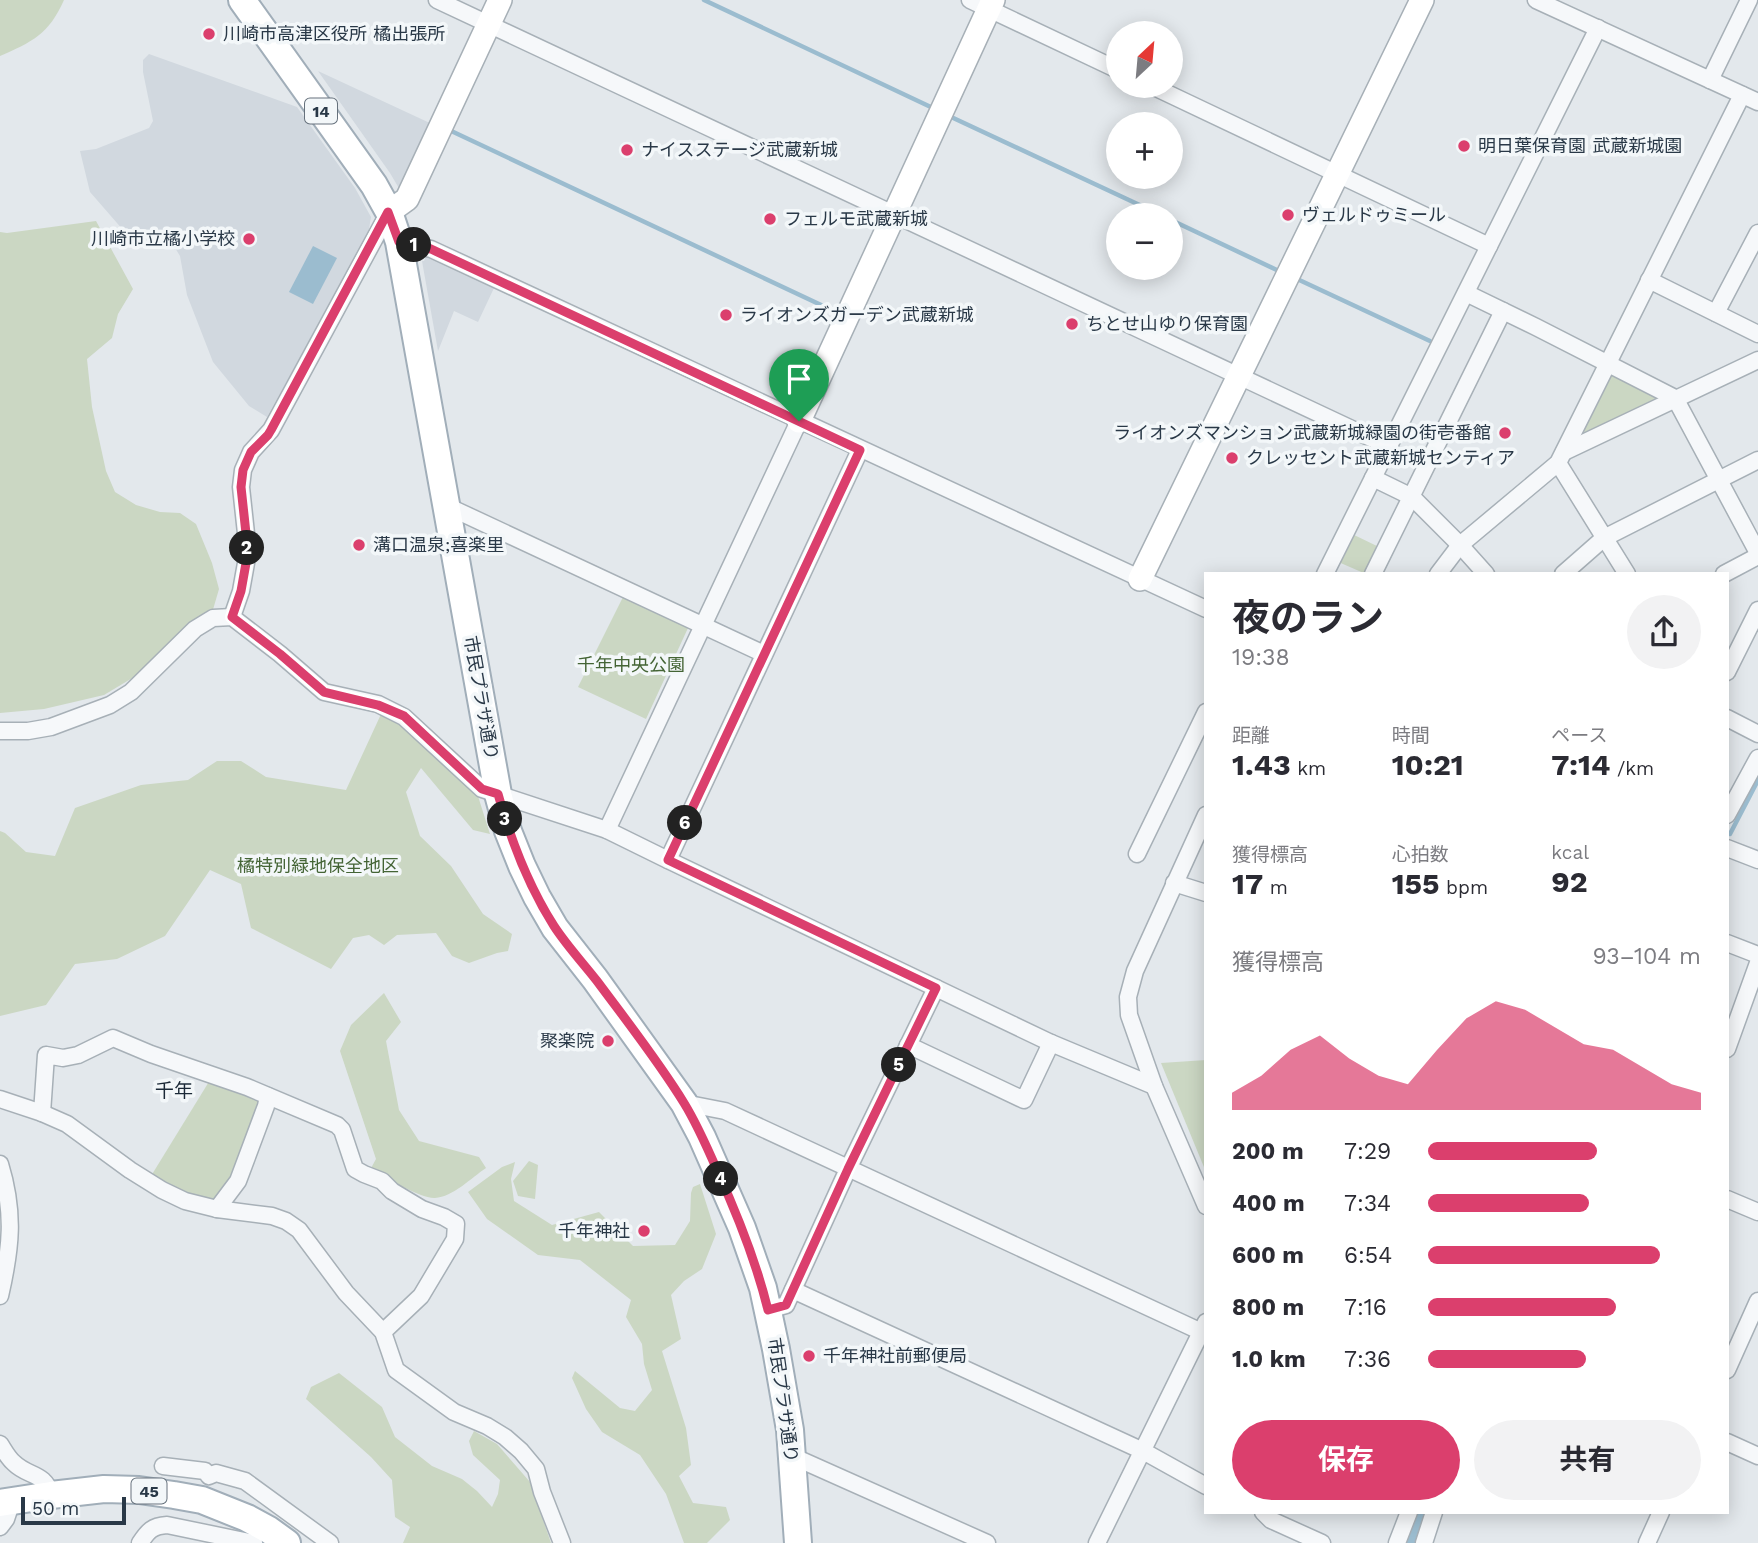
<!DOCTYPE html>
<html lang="ja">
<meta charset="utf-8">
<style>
:root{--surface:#fff;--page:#f2f2f3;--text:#2b2b33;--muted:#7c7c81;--accent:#db3f6d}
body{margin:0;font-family:"Work Sans","Noto Sans JP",sans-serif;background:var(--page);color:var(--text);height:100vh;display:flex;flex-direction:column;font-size:26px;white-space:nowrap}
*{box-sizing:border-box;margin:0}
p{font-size:23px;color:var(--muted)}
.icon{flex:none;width:38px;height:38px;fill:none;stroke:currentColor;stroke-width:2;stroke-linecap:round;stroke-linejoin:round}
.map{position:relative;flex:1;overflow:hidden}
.panel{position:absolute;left:1204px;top:572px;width:525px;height:942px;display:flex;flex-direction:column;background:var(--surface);border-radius:0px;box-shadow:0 4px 18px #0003}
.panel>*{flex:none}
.needle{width:46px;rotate:26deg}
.buttons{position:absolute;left:1106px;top:21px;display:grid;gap:14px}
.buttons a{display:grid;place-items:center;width:77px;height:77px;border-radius:50%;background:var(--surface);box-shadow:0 4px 18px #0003;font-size:35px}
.scale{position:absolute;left:21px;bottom:18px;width:105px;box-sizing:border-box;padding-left:7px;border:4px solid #293847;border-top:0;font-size:19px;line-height:24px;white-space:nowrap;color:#293847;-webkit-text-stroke:5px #f3f7f9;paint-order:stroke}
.pin{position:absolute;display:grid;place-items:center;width:60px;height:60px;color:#fff;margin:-72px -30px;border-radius:50% 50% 50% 0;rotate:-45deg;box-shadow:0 0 7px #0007}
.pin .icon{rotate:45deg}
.km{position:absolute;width:35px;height:35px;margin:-18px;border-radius:50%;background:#222;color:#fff;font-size:19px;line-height:35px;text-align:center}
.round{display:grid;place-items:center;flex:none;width:74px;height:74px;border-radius:37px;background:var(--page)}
.head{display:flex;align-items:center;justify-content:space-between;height:119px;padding:0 28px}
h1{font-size:38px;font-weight:700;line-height:52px}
.metrics{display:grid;grid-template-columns:repeat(3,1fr);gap:10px;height:119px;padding:7px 28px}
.metrics div{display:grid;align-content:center}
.metrics b{font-size:30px;font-weight:700}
.metrics small{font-size:19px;font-weight:400}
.metrics p{font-size:19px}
.chart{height:196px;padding:14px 28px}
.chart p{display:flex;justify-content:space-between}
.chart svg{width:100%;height:126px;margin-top:7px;fill:var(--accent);opacity:.7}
.primary-button{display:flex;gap:14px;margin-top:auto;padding:14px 28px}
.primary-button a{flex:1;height:80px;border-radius:42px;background:var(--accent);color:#fff;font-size:28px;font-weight:700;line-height:80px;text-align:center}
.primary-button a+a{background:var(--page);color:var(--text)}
ul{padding:0 28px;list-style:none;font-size:23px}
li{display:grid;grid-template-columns:112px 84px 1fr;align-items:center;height:52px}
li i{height:18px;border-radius:9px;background:var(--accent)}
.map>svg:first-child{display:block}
.built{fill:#d1d8df}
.green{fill:#cbd7c3}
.water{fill:#9bbccf}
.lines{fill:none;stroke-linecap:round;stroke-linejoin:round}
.stream{stroke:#9bbccf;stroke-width:4.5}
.river{stroke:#9bbccf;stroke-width:26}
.street-casing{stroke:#a7b0b7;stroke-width:19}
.secondary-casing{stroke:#a7b0b7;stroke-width:26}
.primary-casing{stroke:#a1aeb9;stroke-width:30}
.street{stroke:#f6f8fa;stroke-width:16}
.secondary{stroke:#fff;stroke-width:23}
.primary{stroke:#fff;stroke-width:26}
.route-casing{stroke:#fff;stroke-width:14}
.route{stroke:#db3f6d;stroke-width:9}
.poi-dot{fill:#db3f6d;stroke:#f3f7f9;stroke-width:2.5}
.labels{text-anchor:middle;stroke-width:7;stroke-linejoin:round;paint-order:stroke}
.shield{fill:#f3f7f9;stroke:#66717c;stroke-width:2}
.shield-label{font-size:16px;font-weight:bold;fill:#293847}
.poi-label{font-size:18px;fill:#293847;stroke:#f3f7f9;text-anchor:start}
.park-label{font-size:18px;fill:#446435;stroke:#f3f7f9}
.street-label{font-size:18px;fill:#293847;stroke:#f3f7f9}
.neighbourhood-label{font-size:19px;fill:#1b2937;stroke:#f3f7f9}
</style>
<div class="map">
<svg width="1758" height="1543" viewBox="0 0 1758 1543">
<rect width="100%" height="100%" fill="#e3e8ec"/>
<!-- built -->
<g class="built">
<polygon points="149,54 297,107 355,188 371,217 368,235 267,417 249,406 213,362 187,295 180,256 172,243 137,246 90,192 80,151 96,149 149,128 153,121 143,72 143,60"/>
<polygon points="318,71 432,124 400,190 390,173"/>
<polygon points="426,256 494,288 478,322 454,311 438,351 422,261 424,261"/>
</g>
<!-- green -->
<g class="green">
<path d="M 0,0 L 64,0 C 49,34 32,42 0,56 Z"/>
<polygon points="96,221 133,289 118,314 112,338 87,359 92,407 106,471 115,492 136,505 160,512 180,513 196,524 212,563 219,589 212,613 139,674 104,695 44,709 0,713 0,232 7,233"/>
<polygon points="1610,373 1660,394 1660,401 1583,439 1579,435"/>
<polygon points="1350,533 1379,547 1366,574 1336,561"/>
<polygon points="623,597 688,628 646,719 578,687"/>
<polygon points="382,712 406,726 477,793 490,834 473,830 421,768 406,792 420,836 451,866 483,914 512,934 508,951 497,953 469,963 452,956 436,933 397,935 384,945 369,935 353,938 331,969 251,928 241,884 210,870 165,936 117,959 75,964 46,1005 0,1016 0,831 5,833 26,852 55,856 75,808 141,785 188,780 217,761 241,761 266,777 346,790"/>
<path d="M 384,993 L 401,1022 L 386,1041 L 399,1110 L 419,1141 L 479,1157 L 486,1168 C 471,1178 453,1197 435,1198 C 421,1199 384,1176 370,1170 L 376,1159 L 340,1051 L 351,1025 Z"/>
<polygon points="1206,1060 1206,1172 1161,1063"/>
<polygon points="210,1080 259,1098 261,1105 233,1180 215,1203 187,1197 151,1176"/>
<polygon points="529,1161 538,1165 535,1199 518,1196 513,1181"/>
<polygon points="515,1162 511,1179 514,1201 552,1225 599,1212 633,1246 675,1245 690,1221 691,1193 693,1187 700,1184 716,1234 702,1269 684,1281 671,1295 681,1339 662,1351 686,1428 691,1465 679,1476 693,1503 726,1507 730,1520 707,1543 684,1543 666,1494 640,1455 602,1432 586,1409 572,1378 575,1371 620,1408 635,1411 652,1390 644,1364 642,1344 626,1317 631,1300 580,1260 538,1255 487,1219 468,1192 502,1167"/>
<polygon points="339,1373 382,1407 395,1437 432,1466 462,1479 477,1491 492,1507 498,1494 500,1480 473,1455 469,1441 474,1431 497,1444 530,1482 551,1543 403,1543 410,1527 395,1517 392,1480 371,1457 306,1399 311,1387"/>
</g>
<!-- water -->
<polygon class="water" points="313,246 337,258 313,304 289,292"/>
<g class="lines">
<!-- stream -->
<g class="stream">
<polyline points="704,0 935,109"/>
<polyline points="949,116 1161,215"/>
<polyline points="447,129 836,312"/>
<polyline points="1171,220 1281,272"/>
<polyline points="1295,278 1430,341"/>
<polyline points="1730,834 1758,780"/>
</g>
<!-- river -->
<polyline class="river" points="1411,1543 1421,1512"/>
<!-- street casing -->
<g class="street-casing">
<g id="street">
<polyline points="437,0 1388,446"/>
<polyline points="970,0 1118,70"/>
<polyline points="1536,0 1758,102"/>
<polyline points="1710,80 1749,0"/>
<polyline points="1152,86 1489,246"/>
<polyline points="399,242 431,249 1206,609"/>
<polyline points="1649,280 1758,334"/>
<polyline points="1466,293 1536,327 1675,398 1758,553"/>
<polyline points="1716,313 1758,233"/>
<polyline points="1564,452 1758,360"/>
<polyline points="1558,463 1627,574"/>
<polyline points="1373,478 1412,497 1460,545 1486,574"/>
<polyline points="447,506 764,654"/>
<polyline points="1325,574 1598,28"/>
<polyline points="1373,574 1503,311"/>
<polyline points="1438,574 1460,545 1558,463 1742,95"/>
<polyline points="1563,574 1604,538 1758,460"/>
<polyline points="1724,574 1758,556"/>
<polyline points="232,617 241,591 248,552 241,487 243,470 251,452 271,430 389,212"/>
<polyline points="1727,672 1758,610"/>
<polyline points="1727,718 1758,734"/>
<polyline points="0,731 28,731 51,727 110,705 131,692 195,629 213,618 232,617 280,654 324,692 378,704 404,717 482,789 607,830 668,860 1051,1043 1154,1086"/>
<polyline points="1206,815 1135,971 1128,997 1129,1015 1154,1086 1206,1206"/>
<polyline points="1727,815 1758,758"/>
<polyline points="607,830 799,421"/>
<polyline points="1727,848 1758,860"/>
<polyline points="1137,854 1206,712"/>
<polyline points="668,860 860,450"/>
<polyline points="1174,883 1206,893"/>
<polyline points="1727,943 1758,955"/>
<polyline points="908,1045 1024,1100 1051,1043"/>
<polyline points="1727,1049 1758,963"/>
<polyline points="0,1099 42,1113 67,1124 130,1170 162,1190 185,1201 217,1209 272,1216 286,1221 299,1230 346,1293 383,1332 396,1370 454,1412 487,1426 505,1437 521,1451 536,1469 542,1492 562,1543"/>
<polyline points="684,1103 725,1111 1206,1334"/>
<polyline points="42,1113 46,1055 63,1058 78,1055 113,1038 151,1054 247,1087 337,1125 342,1130 355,1169 364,1174 382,1181 392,1191 422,1209 444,1217 456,1224 455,1239 421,1296 383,1332"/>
<path d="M 0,1164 C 15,1213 11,1248 0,1296"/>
<polyline points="1727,1199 1758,1212"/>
<polyline points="217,1209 238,1181 266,1106 268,1096"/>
<polyline points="793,1290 1143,1451 1206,1486"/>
<polyline points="768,1310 786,1305 848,1169 936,988"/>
<polyline points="1727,1370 1758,1301"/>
<polyline points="1727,1442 1758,1456"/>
<path d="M 0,1444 C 4,1450 8,1458 14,1463 C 28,1477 45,1472 51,1495"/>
<polyline points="792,1456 987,1543"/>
<polyline points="163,1466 205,1471 209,1476 216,1473 245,1481 330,1543"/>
<polyline points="1263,1512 1271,1520 1322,1543"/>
<polyline points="0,1527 6,1519 12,1501"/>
<path d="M 140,1543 C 148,1531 152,1526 167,1525 L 254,1543"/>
<polyline points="1097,1543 1206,1322"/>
<polyline points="1397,1543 1409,1512"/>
<polyline points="1424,1543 1434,1512"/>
<polyline points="1647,1543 1661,1512"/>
</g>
</g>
<!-- secondary casing -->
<g class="secondary-casing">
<g id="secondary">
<polyline points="389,212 407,199 500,0"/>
<polyline points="799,421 993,0"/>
<polyline points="1140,579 1422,0"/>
</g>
</g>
<!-- primary casing -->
<g class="primary-casing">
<g id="primary">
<polyline points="242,0 374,185 389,212 399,242 498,794 508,831 522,866 537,897 555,928 595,979 684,1103 702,1137 742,1228 763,1288 776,1349 790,1430 798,1543"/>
<polyline points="0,1503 51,1495 104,1489 139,1490 174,1495 202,1500 247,1518 269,1530 287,1543"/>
</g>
</g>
<!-- street -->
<use href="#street" class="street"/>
<!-- secondary -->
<use href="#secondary" class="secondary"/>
<!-- primary -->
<use href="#primary" class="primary"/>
</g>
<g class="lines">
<!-- route casing -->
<g class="route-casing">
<path id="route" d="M 388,212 L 399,242 L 431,249 L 860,450 L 668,860 L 936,988 L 848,1169 L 786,1305 L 768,1310 C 756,1261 738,1216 717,1170 C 707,1147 697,1124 684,1103 C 659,1062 626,1020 597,981 C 583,963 567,946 554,926 C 528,885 511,841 498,794 L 482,789 L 404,716 L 378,705 L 324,692 L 280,654 L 232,617 L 241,591 L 248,552 L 241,487 L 243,470 L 251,452 L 268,435 L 271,430 Z"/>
</g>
<!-- route -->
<use href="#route" class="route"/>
</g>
<!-- markers -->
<g class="poi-dot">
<circle cx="209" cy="34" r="7"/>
<circle cx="1464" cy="146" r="7"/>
<circle cx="627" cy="150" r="7"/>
<circle cx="1288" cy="215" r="7"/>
<circle cx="770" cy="219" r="7"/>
<circle cx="249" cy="239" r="7"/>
<circle cx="726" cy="315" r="7"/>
<circle cx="1072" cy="324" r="7"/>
<circle cx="1505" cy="433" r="7"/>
<circle cx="1232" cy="458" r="7"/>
<circle cx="359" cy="545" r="7"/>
<circle cx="608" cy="1041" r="7"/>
<circle cx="644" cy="1231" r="7"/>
<circle cx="809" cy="1356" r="7"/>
</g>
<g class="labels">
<!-- shield labels -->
<g class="shield">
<rect x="305" y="98.5" width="32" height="25" rx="5"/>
<rect x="131.5" y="1478.5" width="35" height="25" rx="5"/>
</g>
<g class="shield-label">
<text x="321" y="117">14</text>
<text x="149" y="1497">45</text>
</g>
<!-- poi labels -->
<g class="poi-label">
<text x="223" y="40">川崎市高津区役所 橘出張所</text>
<text x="1478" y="152">明日葉保育園 武蔵新城園</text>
<text x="641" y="156">ナイスステージ武蔵新城</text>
<text x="1302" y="221">ヴェルドゥミール</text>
<text x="784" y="225">フェルモ武蔵新城</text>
<text x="235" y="245" text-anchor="end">川崎市立橘小学校</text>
<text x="740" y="321">ライオンズガーデン武蔵新城</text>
<text x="1086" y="330">ちとせ山ゆり保育園</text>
<text x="1491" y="439" text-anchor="end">ライオンズマンション武蔵新城緑園の街壱番館</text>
<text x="1246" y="464">クレッセント武蔵新城センティア</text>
<text x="373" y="551">溝口温泉;喜楽里</text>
<text x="594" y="1047" text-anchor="end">聚楽院</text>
<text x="630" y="1237" text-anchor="end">千年神社</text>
<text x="823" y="1362">千年神社前郵便局</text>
</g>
<!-- park labels -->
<g class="park-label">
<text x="631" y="671">千年中央公園</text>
<text x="318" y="872">橘特別緑地保全地区</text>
</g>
<!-- street labels -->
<g class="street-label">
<text transform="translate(481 698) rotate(80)" y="6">市民プラザ通り</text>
<text transform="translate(783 1400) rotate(82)" y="6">市民プラザ通り</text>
</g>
<!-- neighbourhood labels -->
<g class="neighbourhood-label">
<text x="174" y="1097">千年</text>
</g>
</g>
</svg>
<div class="buttons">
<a><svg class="needle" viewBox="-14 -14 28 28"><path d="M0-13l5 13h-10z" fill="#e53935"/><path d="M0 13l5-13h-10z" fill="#7c7c81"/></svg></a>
<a>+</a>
<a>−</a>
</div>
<div class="scale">50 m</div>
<div class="pin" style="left:799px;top:421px;background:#1e9e55"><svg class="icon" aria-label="arrive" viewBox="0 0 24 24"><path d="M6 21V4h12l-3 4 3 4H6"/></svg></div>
<b class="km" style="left:414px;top:245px">1</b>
<b class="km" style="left:247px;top:548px">2</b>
<b class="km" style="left:505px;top:819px">3</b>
<b class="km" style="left:721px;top:1179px">4</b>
<b class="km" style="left:899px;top:1065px">5</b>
<b class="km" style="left:685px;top:823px">6</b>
<section class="panel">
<div class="head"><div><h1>夜のラン</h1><p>19:38</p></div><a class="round"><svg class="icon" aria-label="share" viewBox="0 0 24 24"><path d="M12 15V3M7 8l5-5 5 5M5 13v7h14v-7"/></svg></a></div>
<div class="metrics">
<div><p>距離</p><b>1.43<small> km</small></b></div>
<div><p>時間</p><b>10:21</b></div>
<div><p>ペース</p><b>7:14<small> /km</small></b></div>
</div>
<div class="metrics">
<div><p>獲得標高</p><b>17<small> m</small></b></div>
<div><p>心拍数</p><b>155<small> bpm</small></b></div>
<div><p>kcal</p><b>92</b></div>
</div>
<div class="chart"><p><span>獲得標高</span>93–104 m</p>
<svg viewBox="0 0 160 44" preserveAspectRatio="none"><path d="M0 44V38L10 32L20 23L30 18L40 26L50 32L60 35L70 23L80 12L90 6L100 9L110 15L120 21L130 23L140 29L150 35L160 38V44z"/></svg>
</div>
<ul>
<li><b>200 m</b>7:29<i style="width:62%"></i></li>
<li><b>400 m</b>7:34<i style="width:59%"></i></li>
<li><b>600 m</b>6:54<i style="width:85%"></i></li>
<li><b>800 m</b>7:16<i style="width:69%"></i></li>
<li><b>1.0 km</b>7:36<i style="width:58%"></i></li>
</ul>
<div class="primary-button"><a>保存</a><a>共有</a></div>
</section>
</div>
